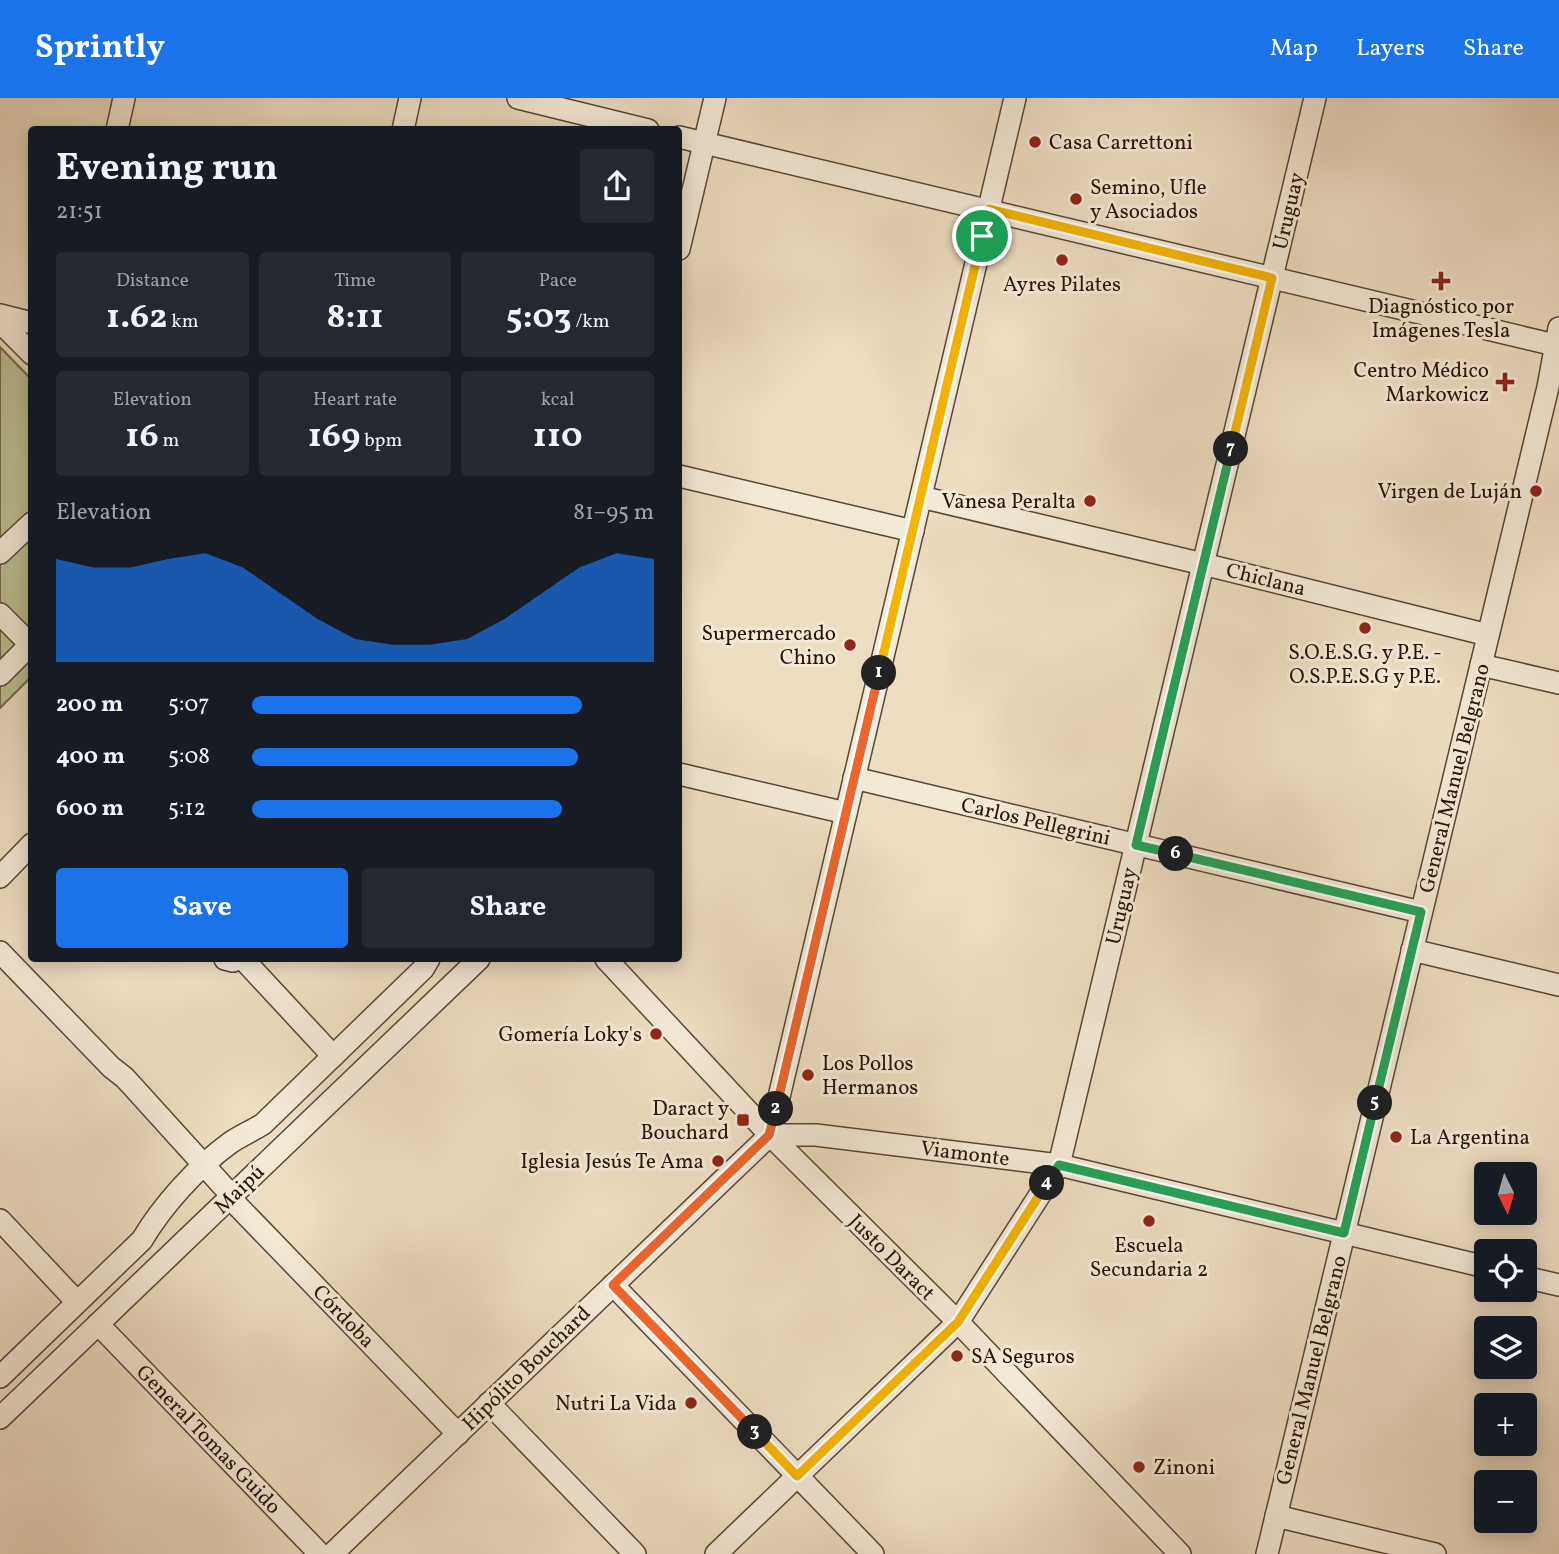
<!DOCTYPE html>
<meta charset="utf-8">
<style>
:root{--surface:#171b24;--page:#242831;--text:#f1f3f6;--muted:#9ea1a6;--accent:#1a73e8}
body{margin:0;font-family:Vollkorn,serif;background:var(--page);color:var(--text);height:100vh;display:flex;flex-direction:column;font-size:26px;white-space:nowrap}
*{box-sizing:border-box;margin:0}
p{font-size:23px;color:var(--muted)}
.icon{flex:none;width:38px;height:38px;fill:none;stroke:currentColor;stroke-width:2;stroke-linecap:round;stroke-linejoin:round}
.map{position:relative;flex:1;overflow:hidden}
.panel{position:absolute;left:28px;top:28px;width:654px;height:836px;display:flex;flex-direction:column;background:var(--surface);border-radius:7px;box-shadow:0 4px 18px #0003}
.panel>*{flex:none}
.needle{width:46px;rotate:175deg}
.fabs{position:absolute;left:1474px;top:1064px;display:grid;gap:14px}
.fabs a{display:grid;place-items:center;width:63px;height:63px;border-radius:7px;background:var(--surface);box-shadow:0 4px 18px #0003;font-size:35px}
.pin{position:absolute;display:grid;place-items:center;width:60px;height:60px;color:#fff;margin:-30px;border:4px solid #fff;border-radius:50%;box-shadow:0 2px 7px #0007}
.km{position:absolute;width:35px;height:35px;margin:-18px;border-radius:50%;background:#222;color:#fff;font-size:19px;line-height:35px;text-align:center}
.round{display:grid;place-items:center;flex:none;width:74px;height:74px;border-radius:7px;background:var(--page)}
.summary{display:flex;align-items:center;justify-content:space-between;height:119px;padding:0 28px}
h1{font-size:38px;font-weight:700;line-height:52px}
.metrics{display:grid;grid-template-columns:repeat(3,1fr);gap:10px;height:119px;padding:7px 28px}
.metrics div{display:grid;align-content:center;border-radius:7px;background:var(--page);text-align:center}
.metrics b{font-size:35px;font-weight:700}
.metrics small{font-size:19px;font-weight:400}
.metrics p{font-size:19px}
.chart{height:196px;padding:14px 28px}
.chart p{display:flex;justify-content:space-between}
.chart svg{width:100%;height:126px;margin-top:7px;fill:var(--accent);opacity:.7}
.cta{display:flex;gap:14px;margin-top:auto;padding:14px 28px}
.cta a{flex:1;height:80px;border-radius:7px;background:var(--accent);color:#fff;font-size:28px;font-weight:700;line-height:80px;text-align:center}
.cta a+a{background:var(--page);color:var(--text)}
ul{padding:0 28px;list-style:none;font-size:23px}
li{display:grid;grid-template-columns:112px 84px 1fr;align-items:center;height:52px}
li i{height:18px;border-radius:9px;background:var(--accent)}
header{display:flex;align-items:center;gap:42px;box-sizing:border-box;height:98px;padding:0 35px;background:var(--accent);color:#fff}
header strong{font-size:33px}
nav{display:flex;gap:38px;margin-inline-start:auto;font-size:24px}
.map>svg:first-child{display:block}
.green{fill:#bbc091;stroke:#716a4c;stroke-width:2}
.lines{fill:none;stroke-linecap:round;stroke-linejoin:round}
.minor-casing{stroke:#584636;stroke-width:24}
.minor{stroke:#f3e9d7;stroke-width:21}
.split-1-casing{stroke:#fff;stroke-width:14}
.split-2-casing{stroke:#fff;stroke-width:14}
.split-3-casing{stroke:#fff;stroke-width:14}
.split-4-casing{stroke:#fff;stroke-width:14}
.split-5-casing{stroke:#fff;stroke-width:14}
.split-6-casing{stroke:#fff;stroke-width:14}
.split-7-casing{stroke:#fff;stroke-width:14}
.split-8-casing{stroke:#fff;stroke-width:14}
.split-1{stroke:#f5b400;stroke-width:9}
.split-2{stroke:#f0652b;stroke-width:9}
.split-3{stroke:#f0652b;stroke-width:9}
.split-4{stroke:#f5b400;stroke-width:9}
.split-5{stroke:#22a559;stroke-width:9}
.split-6{stroke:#22a559;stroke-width:9}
.split-7{stroke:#22a559;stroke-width:9}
.split-8{stroke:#f5b400;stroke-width:9}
.poi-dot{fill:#8f2418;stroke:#f3e9d7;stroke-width:2.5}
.labels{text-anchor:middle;stroke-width:6;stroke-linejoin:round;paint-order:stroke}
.poi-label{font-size:21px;fill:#271407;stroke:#f3e9d7;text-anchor:end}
.street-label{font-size:21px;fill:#271407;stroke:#f3e9d7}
</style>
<header>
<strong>Sprintly</strong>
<nav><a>Map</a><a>Layers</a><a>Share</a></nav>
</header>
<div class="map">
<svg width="1559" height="1456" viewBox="0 0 1559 1456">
<rect width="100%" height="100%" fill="#edddc1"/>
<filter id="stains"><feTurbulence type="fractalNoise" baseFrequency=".00286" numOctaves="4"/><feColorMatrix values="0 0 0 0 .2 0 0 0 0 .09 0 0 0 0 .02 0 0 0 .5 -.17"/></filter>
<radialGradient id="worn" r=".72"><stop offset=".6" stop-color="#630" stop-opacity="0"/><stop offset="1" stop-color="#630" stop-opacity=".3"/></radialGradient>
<!-- green -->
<polygon class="green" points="0,249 32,282 31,579 0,610"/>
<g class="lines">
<!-- minor casing -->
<g class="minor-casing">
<g id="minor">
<polyline points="518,0 648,32"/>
<polyline points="117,32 124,0"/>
<polyline points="403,32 410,0"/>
<polyline points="679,39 1559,248"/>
<polyline points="679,151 715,0"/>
<polyline points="0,217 32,225"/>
<polyline points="0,224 32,256"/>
<polyline points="679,378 913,433"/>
<polyline points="921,399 1203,466 1488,537"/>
<polyline points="0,455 32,425"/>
<polyline points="0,516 30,546"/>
<polyline points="1481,567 1559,585"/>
<polyline points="0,577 32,545"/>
<polyline points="679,676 846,715"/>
<polyline points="854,680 1421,814"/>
<polyline points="0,779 32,746"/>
<polyline points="1412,852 1559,887"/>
<polyline points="0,854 111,969 125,980 232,1098"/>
<polyline points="225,861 233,863 238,861"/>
<polyline points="243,861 333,958"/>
<polyline points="606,861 770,1037 958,1224 1180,1456"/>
<polyline points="770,1037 816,1037 1059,1067 1486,1169"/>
<polyline points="230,1100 458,1336"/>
<polyline points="0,1122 76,1203"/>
<polyline points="1524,1179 1559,1187"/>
<polyline points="613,1187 873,1456"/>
<polyline points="98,1226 320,1456"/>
<path d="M 0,1279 L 142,1142 C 162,1108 197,1069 230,1045 C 240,1038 252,1033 263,1026 L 423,871 L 429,861"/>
<polyline points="489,1305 635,1456"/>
<polyline points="0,1320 479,861"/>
<polyline points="1276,1418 1435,1456"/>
<polyline points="332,1456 770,1037 1015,0"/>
<polyline points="716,1456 958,1224 1059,1067 1315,0"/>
<polyline points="1267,1456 1548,289 1559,230"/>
</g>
</g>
<!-- minor -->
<use href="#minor" class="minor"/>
</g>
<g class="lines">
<!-- split-1 casing -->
<g class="split-1-casing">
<polyline id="split-1" points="879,575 982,138"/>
</g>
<!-- split-2 casing -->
<g class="split-2-casing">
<polyline id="split-2" points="776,1011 879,575"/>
</g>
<!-- split-3 casing -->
<g class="split-3-casing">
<polyline id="split-3" points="755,1334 613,1187 769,1037 776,1011"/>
</g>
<!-- split-4 casing -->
<g class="split-4-casing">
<polyline id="split-4" points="755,1334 797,1378 958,1224 1047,1085"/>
</g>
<!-- split-5 casing -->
<g class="split-5-casing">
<polyline id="split-5" points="1047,1085 1059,1067 1344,1135 1375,1005"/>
</g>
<!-- split-6 casing -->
<g class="split-6-casing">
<polyline id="split-6" points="1176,756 1421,814 1375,1005"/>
</g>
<!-- split-7 casing -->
<g class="split-7-casing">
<polyline id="split-7" points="1176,756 1136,747 1231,351"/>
</g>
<!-- split-8 casing -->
<g class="split-8-casing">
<polyline id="split-8" points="982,138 989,111 1272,180 1231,351"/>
</g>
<!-- split-1 -->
<use href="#split-1" class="split-1"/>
<!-- split-2 -->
<use href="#split-2" class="split-2"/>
<!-- split-3 -->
<use href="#split-3" class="split-3"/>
<!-- split-4 -->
<use href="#split-4" class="split-4"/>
<!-- split-5 -->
<use href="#split-5" class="split-5"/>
<!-- split-6 -->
<use href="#split-6" class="split-6"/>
<!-- split-7 -->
<use href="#split-7" class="split-7"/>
<!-- split-8 -->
<use href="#split-8" class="split-8"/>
</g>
<!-- markers -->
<g class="poi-dot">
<circle cx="1035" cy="44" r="7"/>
<circle cx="1076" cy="101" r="7"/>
<circle cx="1062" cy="162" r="7"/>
<path d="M1437.5 172.5h7v7h7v7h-7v7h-7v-7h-7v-7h7z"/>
<path d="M1501.5 273.5h7v7h7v7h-7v7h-7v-7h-7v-7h7z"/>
<circle cx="1536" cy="393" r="7"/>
<circle cx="1090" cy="403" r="7"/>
<circle cx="1365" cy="530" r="7"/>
<circle cx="850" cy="547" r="7"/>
<circle cx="656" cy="936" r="7"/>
<circle cx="808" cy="977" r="7"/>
<rect x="736" y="1015" width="14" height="14" rx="3.5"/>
<circle cx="1396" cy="1039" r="7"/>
<circle cx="718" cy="1063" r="7"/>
<circle cx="1149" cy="1123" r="7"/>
<circle cx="957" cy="1258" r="7"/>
<circle cx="691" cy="1305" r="7"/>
<circle cx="1139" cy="1369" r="7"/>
</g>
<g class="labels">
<!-- poi labels -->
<g class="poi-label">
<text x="1049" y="51" text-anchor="start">Casa Carrettoni</text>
<text x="1090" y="96" text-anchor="start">Semino, Ufle<tspan x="1090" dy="24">y Asociados</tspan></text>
<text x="1062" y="193" text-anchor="middle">Ayres Pilates</text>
<text x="1441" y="215" text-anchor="middle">Diagnóstico por<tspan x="1441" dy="24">Imágenes Tesla</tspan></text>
<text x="1489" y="279">Centro Médico<tspan x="1489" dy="24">Markowicz</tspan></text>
<text x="1522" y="400">Virgen de Luján</text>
<text x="1076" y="410">Vanesa Peralta</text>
<text x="836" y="542">Supermercado<tspan x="836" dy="24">Chino</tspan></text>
<text x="1365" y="561" text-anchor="middle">S.O.E.S.G. y P.E. -<tspan x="1365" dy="24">O.S.P.E.S.G y P.E.</tspan></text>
<text x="642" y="943">Gomería Loky's</text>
<text x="822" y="972" text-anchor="start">Los Pollos<tspan x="822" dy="24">Hermanos</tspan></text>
<text x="729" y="1017">Daract y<tspan x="729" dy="24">Bouchard</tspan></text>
<text x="1410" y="1046" text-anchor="start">La Argentina</text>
<text x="704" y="1070">Iglesia Jesús Te Ama</text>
<text x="1149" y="1154" text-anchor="middle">Escuela<tspan x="1149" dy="24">Secundaria 2</tspan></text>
<text x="971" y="1265" text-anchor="start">SA Seguros</text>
<text x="677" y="1312">Nutri La Vida</text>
<text x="1153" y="1376" text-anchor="start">Zinoni</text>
</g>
<!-- street labels -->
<g class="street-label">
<text transform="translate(1288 113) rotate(-77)" y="7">Uruguay</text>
<text transform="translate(1266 481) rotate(14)" y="7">Chiclana</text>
<text transform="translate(1454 680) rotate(-76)" y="7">General Manuel Belgrano</text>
<text transform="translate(1036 723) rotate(13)" y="7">Carlos Pellegrini</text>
<text transform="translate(1121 808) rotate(-77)" y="7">Uruguay</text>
<text transform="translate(965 1055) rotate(7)" y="7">Viamonte</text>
<text transform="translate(239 1091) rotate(-44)" y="7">Maipú</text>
<text transform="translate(892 1159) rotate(45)" y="7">Justo Daract</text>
<text transform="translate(344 1218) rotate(46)" y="7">Córdoba</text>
<text transform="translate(526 1270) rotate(-44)" y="7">Hipólito Bouchard</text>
<text transform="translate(1311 1272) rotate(-76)" y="7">General Manuel Belgrano</text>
<text transform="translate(209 1341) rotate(46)" y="7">General Tomas Guido</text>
</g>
</g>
<rect width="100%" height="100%" filter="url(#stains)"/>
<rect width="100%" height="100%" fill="url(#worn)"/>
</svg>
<div class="fabs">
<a><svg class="needle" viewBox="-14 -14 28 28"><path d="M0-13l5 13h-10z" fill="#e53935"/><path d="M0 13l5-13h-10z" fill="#9ea1a6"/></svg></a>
<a><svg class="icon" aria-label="locate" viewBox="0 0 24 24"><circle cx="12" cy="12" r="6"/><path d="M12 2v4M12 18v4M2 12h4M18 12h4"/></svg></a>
<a><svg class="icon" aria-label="layers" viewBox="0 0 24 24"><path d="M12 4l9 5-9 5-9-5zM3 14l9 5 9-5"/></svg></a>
<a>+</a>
<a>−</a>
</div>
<div class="pin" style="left:982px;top:138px;background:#1e9e55"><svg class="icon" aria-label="arrive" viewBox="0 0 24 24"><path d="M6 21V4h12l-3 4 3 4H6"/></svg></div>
<b class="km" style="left:879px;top:575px">1</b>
<b class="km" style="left:776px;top:1011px">2</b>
<b class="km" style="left:755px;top:1334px">3</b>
<b class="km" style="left:1047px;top:1085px">4</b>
<b class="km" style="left:1375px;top:1005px">5</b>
<b class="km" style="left:1176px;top:756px">6</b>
<b class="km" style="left:1231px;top:351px">7</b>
<section class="panel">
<div class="summary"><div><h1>Evening run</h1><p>21:51</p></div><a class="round"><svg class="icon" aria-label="share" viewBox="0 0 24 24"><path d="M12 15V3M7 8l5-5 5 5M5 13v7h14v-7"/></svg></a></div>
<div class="metrics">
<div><p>Distance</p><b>1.62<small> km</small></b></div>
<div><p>Time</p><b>8:11</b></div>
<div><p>Pace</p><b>5:03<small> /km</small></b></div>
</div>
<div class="metrics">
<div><p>Elevation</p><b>16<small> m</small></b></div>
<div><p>Heart rate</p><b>169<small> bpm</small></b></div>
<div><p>kcal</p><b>110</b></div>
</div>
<div class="chart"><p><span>Elevation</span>81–95 m</p>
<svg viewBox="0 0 160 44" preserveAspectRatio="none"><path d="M0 44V8L10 11L20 11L30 8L40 6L50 11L60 20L70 29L80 36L90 38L100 38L110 36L120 29L130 20L140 11L150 6L160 8V44z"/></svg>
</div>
<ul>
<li><b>200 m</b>5:07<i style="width:82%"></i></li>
<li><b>400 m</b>5:08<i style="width:81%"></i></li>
<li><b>600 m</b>5:12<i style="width:77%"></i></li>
</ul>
<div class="cta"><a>Save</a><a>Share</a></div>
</section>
</div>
